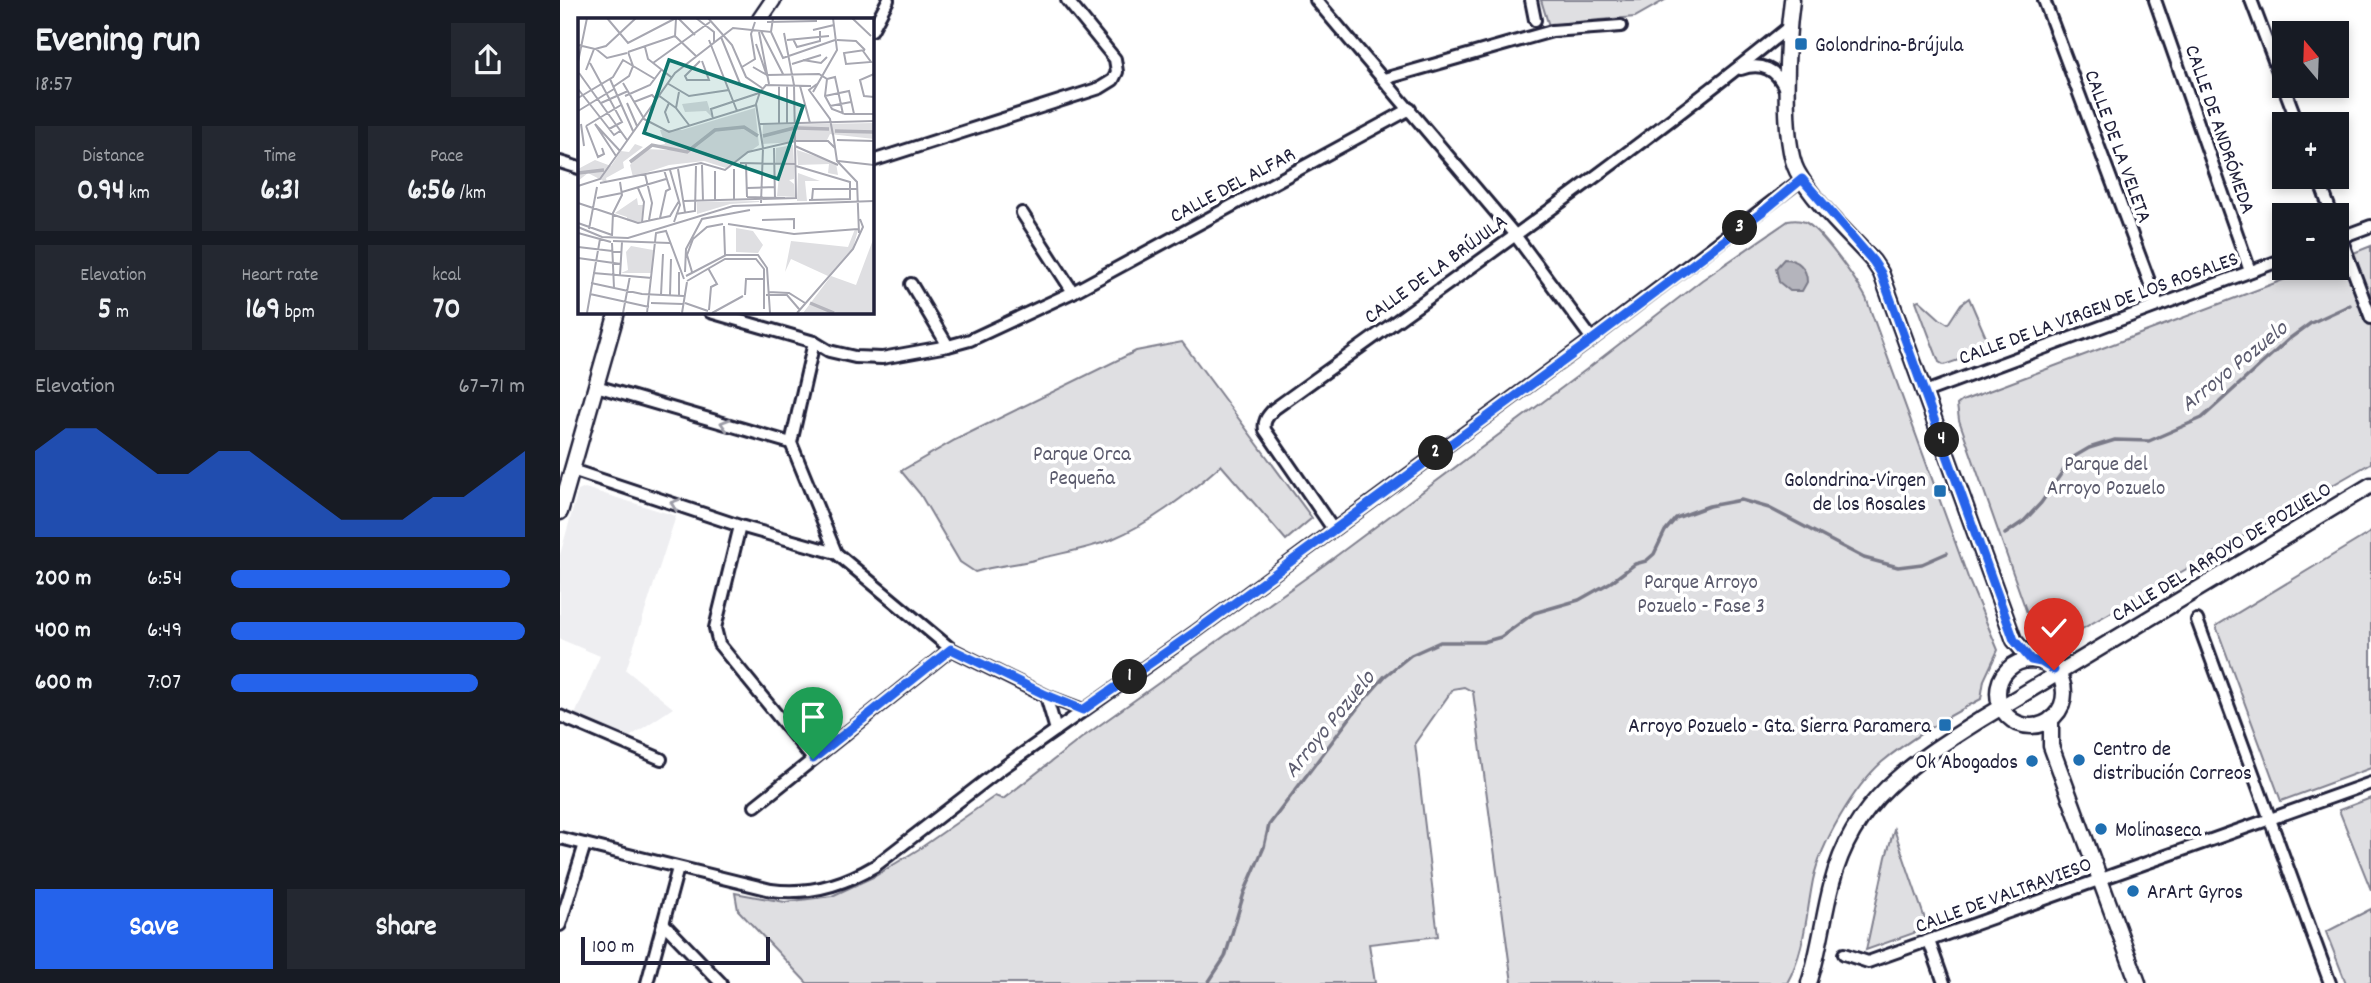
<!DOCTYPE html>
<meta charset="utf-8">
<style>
:root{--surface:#171b24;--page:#242831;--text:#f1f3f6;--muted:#9ea1a6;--accent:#2563eb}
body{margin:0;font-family:Dekko,sans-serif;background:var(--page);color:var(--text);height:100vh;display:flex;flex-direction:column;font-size:26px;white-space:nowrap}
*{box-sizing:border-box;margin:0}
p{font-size:23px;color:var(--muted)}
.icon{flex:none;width:38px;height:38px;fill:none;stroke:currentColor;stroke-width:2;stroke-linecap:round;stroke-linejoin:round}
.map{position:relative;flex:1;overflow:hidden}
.panel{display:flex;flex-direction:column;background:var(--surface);width:560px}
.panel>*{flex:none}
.needle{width:46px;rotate:341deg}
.tools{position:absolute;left:1712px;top:21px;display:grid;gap:14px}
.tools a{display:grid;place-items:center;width:77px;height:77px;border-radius:0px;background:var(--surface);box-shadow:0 4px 10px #0003;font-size:35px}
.scale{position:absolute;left:21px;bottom:18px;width:189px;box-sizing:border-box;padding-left:7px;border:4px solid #22223b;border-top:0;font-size:19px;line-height:24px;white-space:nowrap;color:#22223b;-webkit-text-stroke:5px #fff;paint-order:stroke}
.pin{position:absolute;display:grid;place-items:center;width:60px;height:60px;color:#fff;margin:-72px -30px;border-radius:50% 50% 50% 0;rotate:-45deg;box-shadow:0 0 7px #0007}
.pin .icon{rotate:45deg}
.km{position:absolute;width:35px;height:35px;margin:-18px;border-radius:50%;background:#222;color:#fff;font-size:19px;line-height:35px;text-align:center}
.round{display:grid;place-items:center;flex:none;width:74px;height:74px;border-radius:0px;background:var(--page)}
.summary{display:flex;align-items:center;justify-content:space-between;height:119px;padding:0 35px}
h1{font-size:38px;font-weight:700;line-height:52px}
.stats{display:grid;grid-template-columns:repeat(3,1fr);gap:10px;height:119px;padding:7px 35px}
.stats div{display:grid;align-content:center;border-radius:0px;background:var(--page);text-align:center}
.stats b{font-size:30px;font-weight:700}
.stats small{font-size:19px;font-weight:400}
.stats p{font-size:19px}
.chart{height:196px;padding:14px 35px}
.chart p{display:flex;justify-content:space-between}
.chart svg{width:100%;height:126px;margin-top:7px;fill:var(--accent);opacity:.7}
.cta{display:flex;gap:14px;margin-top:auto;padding:14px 35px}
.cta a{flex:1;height:80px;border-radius:0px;background:var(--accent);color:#fff;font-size:28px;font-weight:700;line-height:80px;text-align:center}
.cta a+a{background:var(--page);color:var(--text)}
ul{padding:0 35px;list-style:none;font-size:23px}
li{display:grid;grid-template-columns:112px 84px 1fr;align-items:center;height:52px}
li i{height:18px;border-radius:9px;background:var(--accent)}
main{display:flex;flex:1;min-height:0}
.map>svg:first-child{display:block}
.built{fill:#eeeef1}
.green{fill:#dfdfe2;stroke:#80808e;stroke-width:2}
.water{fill:#b4b4bc;stroke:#7a7a88;stroke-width:2}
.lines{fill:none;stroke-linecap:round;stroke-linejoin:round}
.stream{stroke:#7a7a88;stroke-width:3.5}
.street-casing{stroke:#22223b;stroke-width:16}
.secondary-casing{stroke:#22223b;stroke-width:19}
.street{stroke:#fff;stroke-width:10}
.secondary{stroke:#fff;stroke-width:14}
.oneway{stroke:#9c9ca7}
.route-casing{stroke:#fff;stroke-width:14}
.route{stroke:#2563eb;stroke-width:9}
.poi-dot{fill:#1f6fb2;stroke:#fff;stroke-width:2.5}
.labels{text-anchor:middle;stroke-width:7;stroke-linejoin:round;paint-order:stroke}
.poi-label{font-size:21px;fill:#22223b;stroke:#fff;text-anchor:start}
.street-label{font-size:21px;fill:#22223b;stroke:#fff}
.park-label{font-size:21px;fill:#5b5b6d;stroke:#fff}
.water-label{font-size:23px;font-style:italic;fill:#5c5c6f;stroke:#fff}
.inset-river{fill:none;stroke:#b4b4bc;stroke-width:3.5}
.inset-road{fill:none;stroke:#a7a7b1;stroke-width:2}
.view{fill:#0f766e;fill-opacity:0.15;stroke:#0f766e;stroke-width:3.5}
.inset-edge{fill:none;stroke:#22223b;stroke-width:3.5}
</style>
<main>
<section class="panel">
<div class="summary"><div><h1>Evening run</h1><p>18:57</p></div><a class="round"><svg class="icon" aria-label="share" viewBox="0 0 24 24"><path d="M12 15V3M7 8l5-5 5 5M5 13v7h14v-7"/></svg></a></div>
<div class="stats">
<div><p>Distance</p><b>0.94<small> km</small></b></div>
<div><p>Time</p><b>6:31</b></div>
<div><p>Pace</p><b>6:56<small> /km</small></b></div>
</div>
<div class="stats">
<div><p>Elevation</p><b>5<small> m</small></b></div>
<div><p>Heart rate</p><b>169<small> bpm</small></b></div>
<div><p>kcal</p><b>70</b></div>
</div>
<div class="chart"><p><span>Elevation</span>67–71 m</p>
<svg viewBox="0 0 160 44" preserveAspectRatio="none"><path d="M0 44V14L10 6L20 6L30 14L40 22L50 22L60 14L70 14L80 22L90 30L100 38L110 38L120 38L130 30L140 30L150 22L160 14V44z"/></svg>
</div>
<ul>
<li><b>200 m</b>6:54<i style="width:95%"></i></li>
<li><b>400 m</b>6:49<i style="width:100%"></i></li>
<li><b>600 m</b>7:07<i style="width:84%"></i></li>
</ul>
<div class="cta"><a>Save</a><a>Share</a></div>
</section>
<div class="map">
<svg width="1811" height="983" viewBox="0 0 1811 983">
<rect width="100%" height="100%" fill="#fff"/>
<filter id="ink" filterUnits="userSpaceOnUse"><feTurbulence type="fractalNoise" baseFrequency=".0143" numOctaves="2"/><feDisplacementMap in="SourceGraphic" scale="14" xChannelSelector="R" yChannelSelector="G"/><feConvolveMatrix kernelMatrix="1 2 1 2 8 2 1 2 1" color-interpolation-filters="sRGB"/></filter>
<g filter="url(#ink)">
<!-- built -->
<polygon class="built" points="25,488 116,516 66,670 113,708 68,738 14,717 40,656 0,639 0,555 18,491"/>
<!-- green -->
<g class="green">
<polygon points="981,0 1105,0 1075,17 1006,23 989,26"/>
<path d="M 1228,221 C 1233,220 1240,220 1245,222 C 1261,230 1297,281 1306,298 L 1410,583 L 1438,650 L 1424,680 L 1421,699 C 1387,717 1352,737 1322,762 C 1294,787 1261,843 1253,880 C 1246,915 1245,951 1227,983 L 952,983 L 913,692 L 904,687 L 893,689 L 855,743 L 878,936 L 809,944 L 815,983 L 247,983 L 178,910 L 175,893 L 225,902 L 272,896 L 315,876 L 359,849 L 435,796 L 443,799 L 523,737 L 764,565 L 1027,369 L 1142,280 Z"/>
<polygon points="1811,246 1811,463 1501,641 1473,630 1399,420 1397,405 1402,401 1755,268 1776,268 1776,260"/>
<polygon points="1409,298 1431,349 1384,365 1379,362 1356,301 1359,300 1380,319 1388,324 1401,304"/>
<path d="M 622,342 L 752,518 L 726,540 L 661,465 C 627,495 593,522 550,540 C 528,549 501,553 478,559 C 457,565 435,565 415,572 L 400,562 L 360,494 L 341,471 L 395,440 L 576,351 Z"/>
<polygon points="1811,532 1811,768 1721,801 1656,626"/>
<polygon points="1811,798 1811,890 1779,810"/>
<polygon points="1334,829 1368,928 1306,950 1326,857"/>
<polygon points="1811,909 1811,983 1786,983 1766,932"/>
</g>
<!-- water -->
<path class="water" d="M 1224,259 C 1238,259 1247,268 1247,282 L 1242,291 L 1230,291 L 1219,282 L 1216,268 Z"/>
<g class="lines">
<!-- stream -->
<g class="stream">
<polyline points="1445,534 1464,521 1481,503 1512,458 1529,448 1555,440 1589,441 1642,418 1729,339 1751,323 1790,305"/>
<polyline points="648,983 665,957 684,893 704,847 709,825 802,702 825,676 851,655 880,642 923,642 941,637 974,613 1019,600 1051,582 1075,564 1086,561 1094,554 1105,531 1116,518 1149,506 1181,500 1209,508 1304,558 1338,567 1362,564 1387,553"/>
</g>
<!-- street casing -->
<g class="street-casing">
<g id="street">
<polyline points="756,0 955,235 1032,339"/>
<polyline points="971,0 975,20"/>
<polyline points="1484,0 1598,305"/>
<polyline points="1595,0 1690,271"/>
<polyline points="1691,0 1738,124"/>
<polyline points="312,30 328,0"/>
<path d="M 1181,69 C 1201,62 1218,69 1225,90"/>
<polyline points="824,79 992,31 1061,26"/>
<polyline points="312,161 540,88 553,80 557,72 555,59 507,0"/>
<polyline points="0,162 19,168"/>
<polyline points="1758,177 1772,215"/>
<polyline points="462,213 513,292"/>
<polyline points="1776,225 1811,318"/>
<polyline points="1776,239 1811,226"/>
<polyline points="351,284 388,346"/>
<polyline points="150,312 254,342 269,351 295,357 322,358 388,346 410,340 513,292 850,109"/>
<polyline points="254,342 231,443 276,553 391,649 486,696 523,710"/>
<polyline points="36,386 231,443"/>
<polyline points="1365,392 1724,259"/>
<polyline points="12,470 180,526 276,553"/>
<polyline points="180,526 155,628 159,644 253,759"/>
<path d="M 773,529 L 705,430 C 703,420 708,416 714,409 C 887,284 1064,161 1230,26"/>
<polyline points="1637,620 1770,983"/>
<polyline points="486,696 496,730"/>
<polyline points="0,716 101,759"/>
<polyline points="195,806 391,649"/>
<path d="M 0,838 L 211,890 C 248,895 283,885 315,866 L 438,771 L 635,632 L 1032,339 L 1242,179"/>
<polyline points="103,923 161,983"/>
<polyline points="0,925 25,844"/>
<polyline points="1369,941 1384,983"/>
<polyline points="1284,954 1308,962 1811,783"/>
<polyline points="87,983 118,868"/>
</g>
</g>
<!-- secondary casing -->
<g class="secondary-casing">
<g id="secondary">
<path d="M 1232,0 C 1227,37 1221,140 1237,171 C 1254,203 1289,234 1313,261 L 1321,273 L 1454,640 L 1471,660"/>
<polyline points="200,19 213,0"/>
<polyline points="0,512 57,312"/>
<circle cx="1471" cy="693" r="33"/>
<polyline points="1491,719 1491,746 1578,983"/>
<path d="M 1249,983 C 1260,950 1263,916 1272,883 C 1293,800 1352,763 1420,720 L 1811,485"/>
</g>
</g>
<!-- street -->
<use href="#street" class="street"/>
<!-- secondary -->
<use href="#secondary" class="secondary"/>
</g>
<!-- one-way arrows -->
<defs><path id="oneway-chevron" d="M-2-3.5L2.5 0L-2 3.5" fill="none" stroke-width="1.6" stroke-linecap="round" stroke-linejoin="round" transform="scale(1.75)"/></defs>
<g class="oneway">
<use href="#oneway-chevron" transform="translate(165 424) rotate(-164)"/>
<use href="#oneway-chevron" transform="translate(115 504) rotate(-162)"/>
</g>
</g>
<g class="lines" filter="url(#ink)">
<!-- route casing -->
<g class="route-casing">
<polyline id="route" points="253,759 391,649 486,695 523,710 635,632 1032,340 1206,209 1242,179 1313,261 1321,273 1454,640 1471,660 1481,662 1494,670"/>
</g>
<!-- route -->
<use href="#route" class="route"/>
</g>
<!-- markers -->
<g class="poi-dot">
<rect x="1234" y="37" width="14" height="14" rx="3.5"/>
<rect x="1373" y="484" width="14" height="14" rx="3.5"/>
<rect x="1378" y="718" width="14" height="14" rx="3.5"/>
<circle cx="1519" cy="760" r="7"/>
<circle cx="1472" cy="761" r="7"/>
<circle cx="1541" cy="829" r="7"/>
<circle cx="1573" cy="891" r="7"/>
</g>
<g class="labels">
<!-- poi labels -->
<g class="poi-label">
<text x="1255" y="51">Golondrina-Brújula</text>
<text x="1366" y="486" text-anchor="end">Golondrina-Virgen<tspan x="1366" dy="24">de los Rosales</tspan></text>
<text x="1371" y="732" text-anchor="end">Arroyo Pozuelo - Gta. Sierra Paramera</text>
<text x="1533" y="755">Centro de<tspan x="1533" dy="24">distribución Correos</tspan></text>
<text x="1458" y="768" text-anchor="end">Ok Abogados</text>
<text x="1555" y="836">Molinaseca</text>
<text x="1587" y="898">ArArt Gyros</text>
</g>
<!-- street labels -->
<g class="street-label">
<text transform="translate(1661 129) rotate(71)" y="7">CALLE DE ANDRÓMEDA</text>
<text transform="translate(1559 146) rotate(70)" y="7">CALLE DE LA VELETA</text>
<text transform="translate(672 184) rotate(-28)" y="7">CALLE DEL ALFAR</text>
<text transform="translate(875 268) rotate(-36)" y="7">CALLE DE LA BRÚJULA</text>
<text transform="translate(1538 307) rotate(-20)" y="7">CALLE DE LA VIRGEN DE LOS ROSALES</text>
<text transform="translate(1661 551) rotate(-31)" y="7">CALLE DEL ARROYO DE POZUELO</text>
<text transform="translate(1443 894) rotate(-20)" y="7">CALLE DE VALTRAVIESO</text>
</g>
<!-- park labels -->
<g class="park-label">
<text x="522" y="460">Parque Orca<tspan x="522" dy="24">Pequeña</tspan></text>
<text x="1546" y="470">Parque del<tspan x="1546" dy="24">Arroyo Pozuelo</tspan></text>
<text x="1141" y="588">Parque Arroyo<tspan x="1141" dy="24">Pozuelo - Fase 3</tspan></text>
</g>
<!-- water labels -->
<g class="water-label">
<text transform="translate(1673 365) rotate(-39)" y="8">Arroyo Pozuelo</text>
<text transform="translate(768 723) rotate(-51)" y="8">Arroyo Pozuelo</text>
</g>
</g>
<!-- overview -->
<g transform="translate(18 18)">
<rect width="296" height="296" fill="#fff"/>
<path d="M 129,83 L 134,99 L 128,93 L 107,94 L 104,86 ZM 177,90 L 181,127 L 148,150 L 126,143 L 91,147 L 55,159 L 52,147 L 66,131 L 91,132 L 80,127 L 87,126 L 82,112 L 104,112 ZM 296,105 L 296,121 L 252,116 L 249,122 L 184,126 L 185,107 ZM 57,126 L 65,129 L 45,144 L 46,150 L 28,160 L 29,165 L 10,155 L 0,163 L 0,151 L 17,142 L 33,148 L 43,133 L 51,134 ZM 215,127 L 216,145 L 198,145 L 198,130 ZM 219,132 L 258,145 L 260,157 L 250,155 L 251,146 L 220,147 ZM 202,147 L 216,147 L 216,161 L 211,162 L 216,166 L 217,179 L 199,178 ZM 220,155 L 242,163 L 227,163 L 229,183 L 219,183 ZM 59,180 L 60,187 L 65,187 L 63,204 L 49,203 L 49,199 L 37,195 ZM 119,184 L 181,183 L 181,184 L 152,186 L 119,196 ZM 158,210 L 175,213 L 185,227 L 180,235 L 158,234 ZM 277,211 L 280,212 L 275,230 L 250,258 L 213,241 L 207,254 L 213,223 L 270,229 ZM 296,219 L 296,295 L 225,295 L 253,258 L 278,267 ZM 53,228 L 75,232 L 74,255 L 43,255 L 50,252 L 48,234 Z" fill="#dfdfe2"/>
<path class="inset-river" d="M 219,110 L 251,111M 257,113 L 296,114M 185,118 L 216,110M 52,144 L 74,127 L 109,134 L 137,112 L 166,109 L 180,118M 0,155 L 26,152M 232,285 L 256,295"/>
<path class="inset-road" d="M 29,0 L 50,25 L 98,0M 100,0 L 117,17M 118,0 L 136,14 L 136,24M 130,0 L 154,27 L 168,59 L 184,70M 274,0 L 293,18M 189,4 L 239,3M 235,12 L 256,7M 183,13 L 205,56M 181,14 L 191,66M 193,14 L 205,40 L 257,22M 97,18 L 118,38M 143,19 L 163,68M 215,21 L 219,29 L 242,23 L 242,13M 131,22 L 159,93M 209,22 L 251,18M 259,22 L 278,23 L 287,32M 178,26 L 189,58M 0,27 L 17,31 L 28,28 L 58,0M 67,29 L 70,41 L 93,59M 18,31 L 29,40 L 49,35M 285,33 L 293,44 L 268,46 L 266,35 L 287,32M 50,34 L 97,18 L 98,1M 225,42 L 243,45 L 249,39M 122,43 L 107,58 L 109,62 L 131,62 L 124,43M 0,44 L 9,0M 12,45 L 44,104 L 31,111M 75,45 L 132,4M 214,46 L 243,37M 164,49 L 177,41 L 173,16 L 177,4M 175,49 L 189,57 L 241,56 L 249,61 L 247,78 L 254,91 L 267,96 L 296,96M 8,52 L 16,31M 1,55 L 49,122M 296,56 L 282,62 L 286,78 L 296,79M 32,61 L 55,113M 249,61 L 257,59 L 265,96M 45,65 L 65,99M 89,65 L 111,78 L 151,72M 239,66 L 231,72 L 252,101 L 255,117M 201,68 L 201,105M 209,68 L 209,105M 222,68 L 232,105M 35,69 L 51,58 L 55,48 L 50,34M 0,71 L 36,117 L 42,113M 101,74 L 98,90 L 111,107M 235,74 L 259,32 L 255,0M 80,77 L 98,90M 47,78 L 72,67 L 84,51M 247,78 L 271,73 L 276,96M 0,80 L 35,59 L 45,42 L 77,61M 56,84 L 74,77 L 78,81M 23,85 L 50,73M 49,85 L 59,108M 252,88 L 273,84M 0,93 L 36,71M 64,100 L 91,114 L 178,87M 135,101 L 133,91 L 181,75M 91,105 L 87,94 L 91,85M 3,106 L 6,128M 182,106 L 296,103M 8,108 L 20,139 L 26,136 L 24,130M 8,108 L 43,87M 255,116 L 259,143 L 279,164 L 281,215M 259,122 L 296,123M 217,128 L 260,147M 196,130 L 197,182M 38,138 L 17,106 L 42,133M 260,143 L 296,147M 162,145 L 218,146M 168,146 L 169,179M 124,147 L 125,183M 218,148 L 272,164 L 272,181 L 231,182M 100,151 L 107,194M 156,151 L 156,182M 92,152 L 102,187 L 96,204M 137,153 L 137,182M 67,156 L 74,185 L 71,202M 22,165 L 123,145 L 147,152 L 170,134 L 217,123 L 250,123 L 257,130M 0,168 L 22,161 L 97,55 L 155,10 L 193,14 L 195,0M 60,170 L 66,184 L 64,204M 169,170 L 197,169M 44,174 L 88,161M 169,179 L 207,180M 19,180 L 44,175M 234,182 L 235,171 L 280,171M 106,183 L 218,180 L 216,67 L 206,15M 0,185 L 60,205 L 92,198 L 101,183M 183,185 L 185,130 L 178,86 L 182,74 L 188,67 L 233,68M 98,196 L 117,193 L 118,148M 82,200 L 88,173 L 92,171 L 86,152M 184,202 L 216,201 L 216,211M 0,205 L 34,217M 150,206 L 216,216 L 280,211M 146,208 L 147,237M 0,209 L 24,219 L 50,220 L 155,188 L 296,183M 11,211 L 19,169M 0,215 L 33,224M 34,218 L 35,195 L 44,177 L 42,164M 35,223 L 92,225M 34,225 L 36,270M 0,229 L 43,234M 0,240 L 43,246M 130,250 L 139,266 L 133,269 L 131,292M 107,254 L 108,231 L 124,201 L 172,192M 114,254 L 109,237 L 115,221 L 129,209 L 145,206M 15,255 L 74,260M 42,257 L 44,224M 108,258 L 148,237 L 180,237 L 189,250 L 192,295M 109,263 L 147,241 L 178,241 L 186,251 L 186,291M 13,265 L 64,276 L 106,278M 190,274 L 211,275 L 227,285M 12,276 L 71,289M 83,277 L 85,236M 92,277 L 93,241M 167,277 L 168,261 L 186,261M 188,277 L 209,277 L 221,291M 101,278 L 101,254M 73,285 L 105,286M 107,285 L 130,293M 9,295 L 22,221M 45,295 L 52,258M 48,295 L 102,295M 69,295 L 78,215 L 88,213 L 106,261M 104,295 L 109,264M 134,295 L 165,278M 219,295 L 275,231 L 285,209 L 282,201"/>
<path class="view" d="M 91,42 L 225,88 L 200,161 L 66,115 Z"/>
<rect width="296" height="296" class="inset-edge"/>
</g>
</svg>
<div class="tools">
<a><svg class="needle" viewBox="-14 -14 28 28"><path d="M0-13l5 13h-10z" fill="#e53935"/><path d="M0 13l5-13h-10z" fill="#9ea1a6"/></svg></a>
<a>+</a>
<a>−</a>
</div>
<div class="scale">100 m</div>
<div class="pin" style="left:253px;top:759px;background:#1e9e55"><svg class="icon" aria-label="arrive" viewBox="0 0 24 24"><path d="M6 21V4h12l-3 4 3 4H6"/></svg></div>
<div class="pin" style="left:1494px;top:670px;background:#d93025"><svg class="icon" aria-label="check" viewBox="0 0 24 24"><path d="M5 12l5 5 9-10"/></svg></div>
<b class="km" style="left:570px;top:677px">1</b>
<b class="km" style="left:876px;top:453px">2</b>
<b class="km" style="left:1180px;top:228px">3</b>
<b class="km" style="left:1382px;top:440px">4</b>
</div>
</main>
